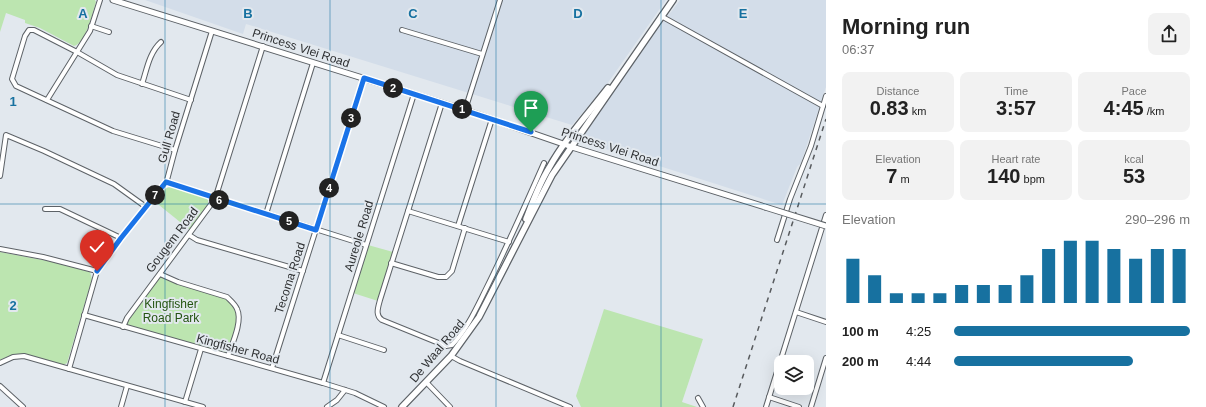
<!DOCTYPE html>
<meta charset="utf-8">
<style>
:root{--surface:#fff;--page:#f2f2f2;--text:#222;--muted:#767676;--accent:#1771a0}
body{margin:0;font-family:Arial,sans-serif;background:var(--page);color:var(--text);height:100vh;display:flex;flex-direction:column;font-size:15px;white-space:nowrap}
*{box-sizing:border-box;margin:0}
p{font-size:13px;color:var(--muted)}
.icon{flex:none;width:22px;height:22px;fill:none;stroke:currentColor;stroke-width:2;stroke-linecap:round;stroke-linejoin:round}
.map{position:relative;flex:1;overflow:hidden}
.panel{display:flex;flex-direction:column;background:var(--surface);width:380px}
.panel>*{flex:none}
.controls{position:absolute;left:774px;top:355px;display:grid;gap:8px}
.controls a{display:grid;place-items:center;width:40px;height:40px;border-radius:8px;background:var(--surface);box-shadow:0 4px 16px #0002;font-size:20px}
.pin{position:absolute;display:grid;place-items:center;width:34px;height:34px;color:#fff;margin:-41px -17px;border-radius:50% 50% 50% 0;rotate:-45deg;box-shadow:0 0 4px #0007}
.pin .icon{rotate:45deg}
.km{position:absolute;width:20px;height:20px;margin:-10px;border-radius:50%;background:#222;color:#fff;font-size:11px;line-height:20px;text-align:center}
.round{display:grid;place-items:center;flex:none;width:42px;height:42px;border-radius:8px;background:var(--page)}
.summary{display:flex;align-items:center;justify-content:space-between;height:68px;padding:0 16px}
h1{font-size:22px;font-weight:800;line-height:30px}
.metrics{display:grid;grid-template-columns:repeat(3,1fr);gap:6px;height:68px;padding:4px 16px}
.metrics div{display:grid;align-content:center;border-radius:8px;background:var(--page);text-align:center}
.metrics b{font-size:20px;font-weight:800}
.metrics small{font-size:11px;font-weight:400}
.metrics p{font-size:11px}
.chart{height:112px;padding:8px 16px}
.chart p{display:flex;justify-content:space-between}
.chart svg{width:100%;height:72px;margin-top:4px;stroke:var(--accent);stroke-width:6}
ul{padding:0 16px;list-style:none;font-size:13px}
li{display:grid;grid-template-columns:64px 48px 1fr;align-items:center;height:30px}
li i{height:10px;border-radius:5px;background:var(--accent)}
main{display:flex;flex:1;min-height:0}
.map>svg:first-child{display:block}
.built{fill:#d3dde9}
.green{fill:#bce5b0}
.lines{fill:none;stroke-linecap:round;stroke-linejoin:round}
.minor-casing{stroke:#5d6267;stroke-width:6}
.tertiary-casing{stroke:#5d6267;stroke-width:7}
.secondary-casing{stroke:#5d6267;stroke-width:8}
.minor{stroke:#fff;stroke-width:4}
.tertiary{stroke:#fff;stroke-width:5}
.secondary{stroke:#fff;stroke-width:5.5}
.rail{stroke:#585b5e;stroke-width:1.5;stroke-dasharray:5 5;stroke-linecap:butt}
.tertiary-bridge-casing{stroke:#5d6267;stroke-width:7;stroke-linecap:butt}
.tertiary-bridge{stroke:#fff;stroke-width:5}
.route-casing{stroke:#fff;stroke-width:8}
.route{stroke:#1a73e8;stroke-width:5}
.grid{fill:none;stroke:#1771a0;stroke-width:1;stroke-opacity:0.55}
.labels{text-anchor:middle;stroke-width:4;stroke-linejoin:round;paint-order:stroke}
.street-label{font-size:12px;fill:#2e3032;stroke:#e2e8ee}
.park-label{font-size:12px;fill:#245411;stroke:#e2e8ee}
.grid-label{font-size:13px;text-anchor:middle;font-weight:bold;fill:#1771a0;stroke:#e2e8ee;stroke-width:4;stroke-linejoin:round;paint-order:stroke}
</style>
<main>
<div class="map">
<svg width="826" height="407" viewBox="0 0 826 407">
<rect width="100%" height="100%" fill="#e2e8ee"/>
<!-- built -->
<g class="built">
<polygon points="145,0 666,0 605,87 572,125 246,24 243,34"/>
<polygon points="680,0 826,0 826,87 801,163 797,167 782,205 587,143 585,134 659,24 671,12"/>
</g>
<!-- green -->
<g class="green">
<path d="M 0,0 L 95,0 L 96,2 C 92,14 86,43 74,46 L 40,28 L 25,23 L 25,20 L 6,13 L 0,32 Z"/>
<polygon points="170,187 206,198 208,200 208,206 190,230 154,201 164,189"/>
<polygon points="368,245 393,252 378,301 353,293"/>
<polygon points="0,252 53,262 90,272 92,279 67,363 63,365 19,354 11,355 0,360"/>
<polygon points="160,274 227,297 237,309 239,322 228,356 123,327"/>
<polygon points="604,309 703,339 682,402 697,407 581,407 576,396"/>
</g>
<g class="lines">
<!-- minor casing -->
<g class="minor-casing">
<g id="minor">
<polyline points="661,16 823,106"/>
<polyline points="91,26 109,32"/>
<polyline points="402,30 482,54"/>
<path d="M 142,84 C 147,69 149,53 161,42"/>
<polyline points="47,100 90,31 100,0"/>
<path d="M 442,103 L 380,300 C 378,308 375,315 382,320 L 446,346 L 452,345 C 466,331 476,309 485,291 C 506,249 525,206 544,163"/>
<polyline points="465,110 500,0"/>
<polyline points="175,150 113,131 16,86 12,79 25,36 29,30 34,30 77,52 117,75 191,100"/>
<polyline points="0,176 6,135 44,151 114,184 146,207"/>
<polyline points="166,182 366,245"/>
<polyline points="45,209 60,209 121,238"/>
<polyline points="408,211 509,242"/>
<polyline points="266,214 313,63"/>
<polyline points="458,226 492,119"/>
<polyline points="189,235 197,240 303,271"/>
<polyline points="777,240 790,199 811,146 826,96"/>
<polyline points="0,249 43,257 97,271"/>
<polyline points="391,263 438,277 446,277 452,271 465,228"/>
<path d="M 160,274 L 178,282 L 227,297 C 231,301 235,304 237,309 C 243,321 232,344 228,356"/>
<polyline points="796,312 826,322"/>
<polyline points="84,315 323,383 355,393 384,407"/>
<polyline points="123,327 127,318 215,199 263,46"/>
<polyline points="338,335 384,350"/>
<polyline points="451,356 460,361 570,407"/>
<polyline points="0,363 13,357 24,356 203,407"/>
<polyline points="272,368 364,78"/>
<polyline points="69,369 97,271 121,238 167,180 175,150 212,31"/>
<polyline points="426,382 450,407"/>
<polyline points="323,383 414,94"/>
<polyline points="0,386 23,407"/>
<polyline points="769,397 799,407"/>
<polyline points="698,398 703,407"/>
<polyline points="185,402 201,349"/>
<polyline points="121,407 127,386"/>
<polyline points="327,407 337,400 345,390"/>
<polyline points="766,407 826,215"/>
<polyline points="811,407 826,358"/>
</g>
</g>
<!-- tertiary casing -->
<g class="tertiary-casing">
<polyline id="tertiary" points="113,0 465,110 572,147 765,207"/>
</g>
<!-- secondary casing -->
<g class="secondary-casing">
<g id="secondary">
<path d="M 526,219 C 533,201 539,184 549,168 C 565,139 588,114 608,88"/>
<polyline points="402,407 451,356 479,317 517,243 552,175 673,0"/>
</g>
</g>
<!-- minor -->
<use href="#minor" class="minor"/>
<!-- tertiary -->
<use href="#tertiary" class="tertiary"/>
<!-- secondary -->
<use href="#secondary" class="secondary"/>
<!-- rail -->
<polyline class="rail" points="733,407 826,119"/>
<!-- tertiary-bridge casing -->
<g class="tertiary-bridge-casing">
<polyline id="tertiary-bridge" points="765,207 826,226"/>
</g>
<!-- tertiary-bridge -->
<use href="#tertiary-bridge" class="tertiary-bridge"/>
</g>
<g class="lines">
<!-- route casing -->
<g class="route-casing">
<polyline id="route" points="97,271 121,238 166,182 316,230 364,78 531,132"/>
</g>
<!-- route -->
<use href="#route" class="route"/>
</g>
<!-- grid -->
<path class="grid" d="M 165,0 L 165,407M 330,0 L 330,407M 496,0 L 496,407M 661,0 L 661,407M 0,204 L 826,204"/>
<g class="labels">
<!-- street labels -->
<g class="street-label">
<text transform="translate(301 48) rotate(18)" y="4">Princess Vlei Road</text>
<text transform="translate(169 137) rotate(-74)" y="4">Gull Road</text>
<text transform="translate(610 147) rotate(18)" y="4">Princess Vlei Road</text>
<text transform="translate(359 236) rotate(-73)" y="4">Aureole Road</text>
<text transform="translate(172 240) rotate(-53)" y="4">Gougem Road</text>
<text transform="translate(290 278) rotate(-72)" y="4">Tecoma Road</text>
<text transform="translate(238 349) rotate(15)" y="4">Kingfisher Road</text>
<text transform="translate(437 351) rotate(-50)" y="4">De Waal Road</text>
</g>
<!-- park labels -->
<g class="park-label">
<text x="171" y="308">Kingfisher<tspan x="171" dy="14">Road Park</tspan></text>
</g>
</g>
<g class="grid-label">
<text x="83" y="18">A</text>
<text x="248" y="18">B</text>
<text x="413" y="18">C</text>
<text x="578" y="18">D</text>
<text x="743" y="18">E</text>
<text x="13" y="106">1</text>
<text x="13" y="310">2</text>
</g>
</svg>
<div class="controls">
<a><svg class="icon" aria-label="layers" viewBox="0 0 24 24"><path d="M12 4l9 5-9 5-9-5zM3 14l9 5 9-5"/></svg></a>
</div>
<div class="pin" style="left:531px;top:132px;background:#1e9e55"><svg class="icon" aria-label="arrive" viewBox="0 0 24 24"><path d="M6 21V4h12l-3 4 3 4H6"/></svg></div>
<div class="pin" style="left:97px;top:271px;background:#d93025"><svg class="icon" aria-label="check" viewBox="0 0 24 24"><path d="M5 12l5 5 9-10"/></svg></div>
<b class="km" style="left:462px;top:109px">1</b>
<b class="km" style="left:393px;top:88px">2</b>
<b class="km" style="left:351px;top:118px">3</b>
<b class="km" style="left:329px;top:188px">4</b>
<b class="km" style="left:289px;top:221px">5</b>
<b class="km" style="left:219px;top:200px">6</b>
<b class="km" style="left:155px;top:195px">7</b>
</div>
<section class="panel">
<div class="summary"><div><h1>Morning run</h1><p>06:37</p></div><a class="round"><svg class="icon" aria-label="share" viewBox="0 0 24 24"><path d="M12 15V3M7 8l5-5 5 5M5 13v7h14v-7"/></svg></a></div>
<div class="metrics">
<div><p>Distance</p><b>0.83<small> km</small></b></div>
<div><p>Time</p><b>3:57</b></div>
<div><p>Pace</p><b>4:45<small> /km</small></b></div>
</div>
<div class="metrics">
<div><p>Elevation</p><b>7<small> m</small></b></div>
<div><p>Heart rate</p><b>140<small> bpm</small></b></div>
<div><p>kcal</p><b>53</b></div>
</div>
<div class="chart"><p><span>Elevation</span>290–296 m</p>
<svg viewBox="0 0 160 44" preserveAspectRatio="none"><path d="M5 44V17M15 44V27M25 44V38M35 44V38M45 44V38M55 44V33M65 44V33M75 44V33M85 44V27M95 44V11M105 44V6M115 44V6M125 44V11M135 44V17M145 44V11M155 44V11"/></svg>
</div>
<ul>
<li><b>100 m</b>4:25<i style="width:100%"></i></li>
<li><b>200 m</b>4:44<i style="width:76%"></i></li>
</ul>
</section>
</main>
